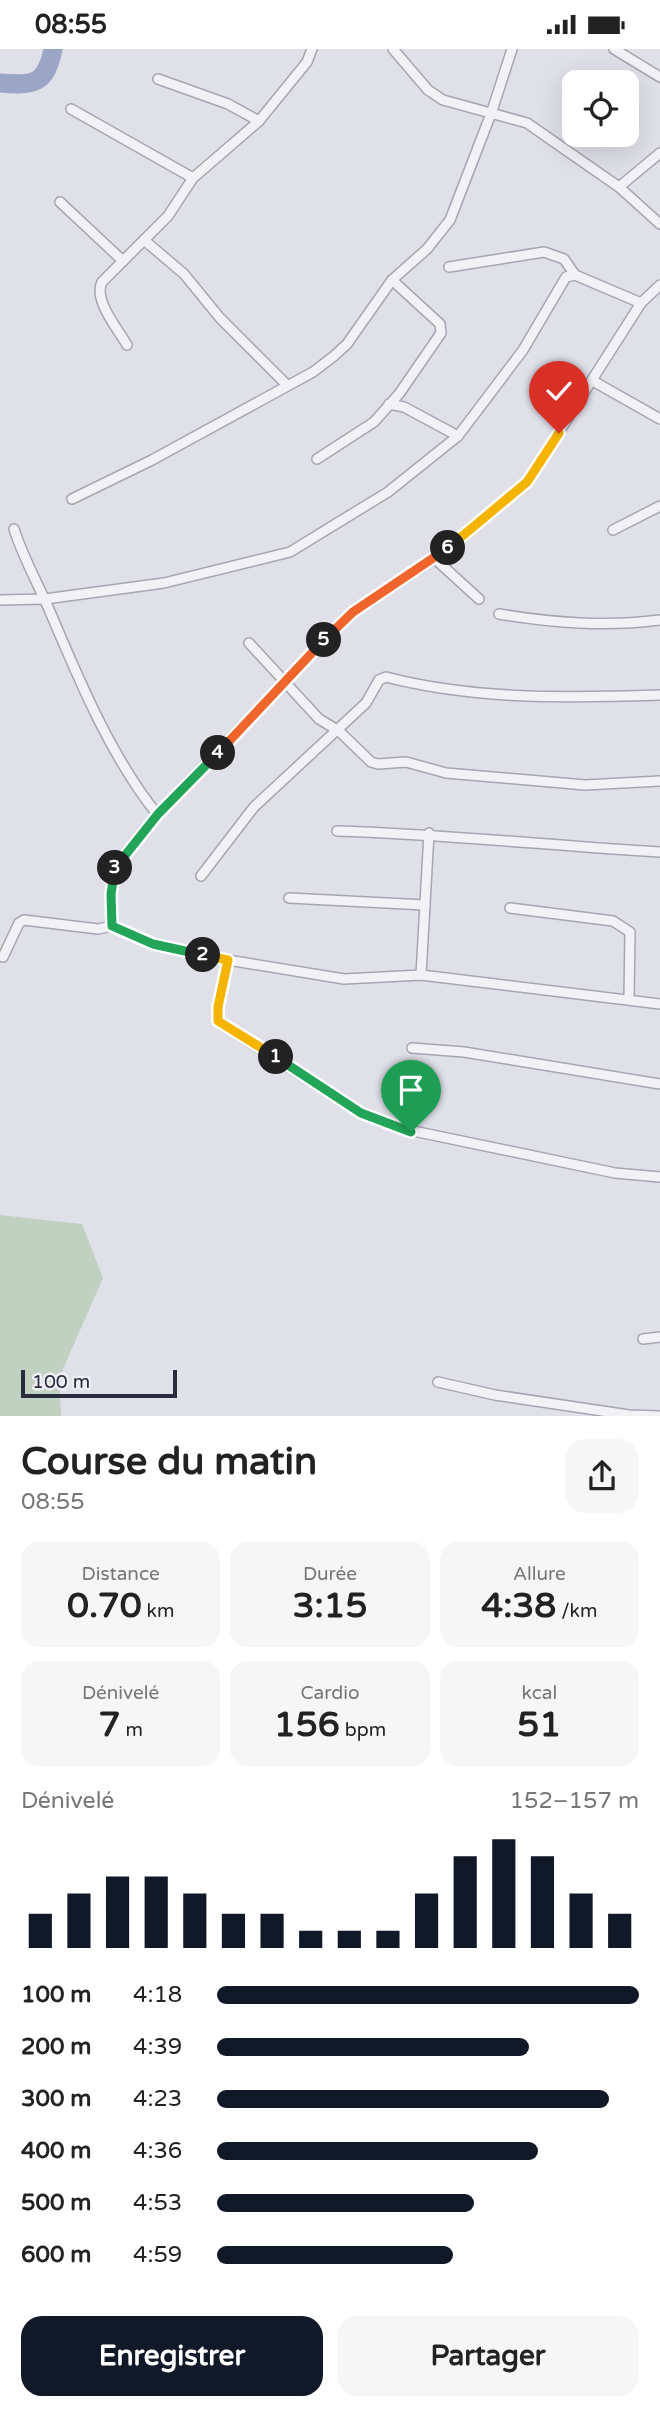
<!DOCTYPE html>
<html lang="fr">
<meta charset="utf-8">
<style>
:root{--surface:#fff;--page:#f6f6f6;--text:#222;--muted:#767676;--accent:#111827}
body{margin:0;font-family:"Varela Round",sans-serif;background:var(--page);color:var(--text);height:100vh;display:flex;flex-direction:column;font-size:26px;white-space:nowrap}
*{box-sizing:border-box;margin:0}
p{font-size:23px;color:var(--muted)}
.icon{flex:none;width:38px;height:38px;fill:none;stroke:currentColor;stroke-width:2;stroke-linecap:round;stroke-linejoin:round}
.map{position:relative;height:1367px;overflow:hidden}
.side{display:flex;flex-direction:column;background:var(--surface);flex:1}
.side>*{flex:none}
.tools{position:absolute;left:562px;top:21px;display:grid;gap:14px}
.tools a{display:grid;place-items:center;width:77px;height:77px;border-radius:14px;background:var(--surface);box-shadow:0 7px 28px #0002;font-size:35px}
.scale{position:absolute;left:21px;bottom:18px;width:156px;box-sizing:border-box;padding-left:7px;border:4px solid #292b3e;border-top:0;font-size:19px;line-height:24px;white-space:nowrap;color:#292b3e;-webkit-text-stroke:5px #eeeff5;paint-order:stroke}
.pin{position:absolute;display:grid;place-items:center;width:60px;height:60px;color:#fff;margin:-72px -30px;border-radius:50% 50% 50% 0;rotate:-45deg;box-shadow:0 0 7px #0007}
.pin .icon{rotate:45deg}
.km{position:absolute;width:35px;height:35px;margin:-18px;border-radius:50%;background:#222;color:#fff;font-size:19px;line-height:35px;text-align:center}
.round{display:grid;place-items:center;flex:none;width:74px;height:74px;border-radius:21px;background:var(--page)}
.summary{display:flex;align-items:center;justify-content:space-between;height:119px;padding:0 21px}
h1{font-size:38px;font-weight:700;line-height:52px}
.metrics{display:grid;grid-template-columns:repeat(3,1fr);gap:10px;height:119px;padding:7px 21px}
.metrics div{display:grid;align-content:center;border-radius:18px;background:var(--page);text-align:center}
.metrics b{font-size:35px;font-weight:700}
.metrics small{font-size:19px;font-weight:400}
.metrics p{font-size:19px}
.chart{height:196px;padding:14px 21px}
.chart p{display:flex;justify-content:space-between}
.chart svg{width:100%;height:126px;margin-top:7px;stroke:var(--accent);stroke-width:6}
.cta{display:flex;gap:14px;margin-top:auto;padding:14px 21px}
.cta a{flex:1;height:80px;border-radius:21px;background:var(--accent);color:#fff;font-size:28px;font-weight:700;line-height:80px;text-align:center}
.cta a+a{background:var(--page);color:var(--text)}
ul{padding:0 21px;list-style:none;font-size:23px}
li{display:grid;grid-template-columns:112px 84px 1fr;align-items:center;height:52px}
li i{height:18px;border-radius:9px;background:var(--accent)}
.status{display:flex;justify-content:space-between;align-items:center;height:49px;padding:0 35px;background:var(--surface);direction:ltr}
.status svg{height:19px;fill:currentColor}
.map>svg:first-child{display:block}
.green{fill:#c0d1c1}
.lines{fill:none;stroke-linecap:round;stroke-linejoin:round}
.river{stroke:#9ba5c6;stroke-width:19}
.minor-casing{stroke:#a5a6b2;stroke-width:12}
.minor{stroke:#f2f2f6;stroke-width:9}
.split-1-casing{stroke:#fff;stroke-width:14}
.split-2-casing{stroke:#fff;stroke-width:14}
.split-3-casing{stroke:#fff;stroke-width:14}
.split-4-casing{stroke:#fff;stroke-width:14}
.split-5-casing{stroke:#fff;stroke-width:14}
.split-6-casing{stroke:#fff;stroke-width:14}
.split-7-casing{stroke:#fff;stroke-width:14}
.split-1{stroke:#22a559;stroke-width:9}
.split-2{stroke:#f5b400;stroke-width:9}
.split-3{stroke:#22a559;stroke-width:9}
.split-4{stroke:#22a559;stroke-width:9}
.split-5{stroke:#f0652b;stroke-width:9}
.split-6{stroke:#f0652b;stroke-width:9}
.split-7{stroke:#f5b400;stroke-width:9}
</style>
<div class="status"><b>08:55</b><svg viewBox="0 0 49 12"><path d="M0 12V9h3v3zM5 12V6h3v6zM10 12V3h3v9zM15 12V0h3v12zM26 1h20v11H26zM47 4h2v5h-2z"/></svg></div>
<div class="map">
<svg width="660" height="1367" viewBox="0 0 660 1367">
<rect width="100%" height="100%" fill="#dfe0e8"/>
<!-- green -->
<polygon class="green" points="0,1166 82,1175 103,1229 59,1329 61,1367 0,1367"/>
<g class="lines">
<!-- river -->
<path class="river" d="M 0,34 C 34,37 46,35 53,0"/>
<!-- minor casing -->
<g class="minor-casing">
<g id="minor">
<polyline points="393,0 428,41 443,51 527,74 619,138 660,175"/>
<polyline points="614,0 660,28"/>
<polyline points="158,30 228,55 259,72"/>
<polyline points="71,60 193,129"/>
<polyline points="619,138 660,104"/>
<polyline points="60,153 123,212"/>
<polyline points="144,191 184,225 220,269 287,336"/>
<polyline points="449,218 544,203 564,210 575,226"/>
<path d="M 127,296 C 118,280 93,251 102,233 L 168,167 L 193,129 L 259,72 L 307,13 L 312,0"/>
<polyline points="593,332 660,370"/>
<polyline points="389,355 404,358 458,387"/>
<polyline points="317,410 374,373 399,345 441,284 440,275 392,231"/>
<polyline points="72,450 152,411 313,323 334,307 347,295 392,231 427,200 450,171 492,62 512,0"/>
<path d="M 14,480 C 23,508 36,531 48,558 C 77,626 110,707 157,765"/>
<polyline points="613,481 660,457"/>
<polyline points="434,509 479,550"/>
<polyline points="0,551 45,550 164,534 290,503 388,443 458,387 523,301 566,228 575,226 641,254"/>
<path d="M 499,565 C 554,574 605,578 660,571"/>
<polyline points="249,594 319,670 339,682 371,713 378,715 406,713 446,724 585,736 660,732"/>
<path d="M 337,782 C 445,785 552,797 660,803"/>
<path d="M 201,827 L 254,758 L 366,654 L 379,631 L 386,628 C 475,651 569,649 660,646"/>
<polyline points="289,849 425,856"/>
<polyline points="510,859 613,872 630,883 629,950"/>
<polyline points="112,877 111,845 116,816 157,765 348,567 446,502 527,433 641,254 660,236"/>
<polyline points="3,908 19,874 24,871 98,880 112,877 153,895 228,911 344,930 421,926 660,955"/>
<polyline points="228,911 218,958 218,973 361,1064 399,1079 615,1124 660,1128"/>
<polyline points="421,926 429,784"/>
<polyline points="412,999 464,1003 660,1035"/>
<polyline points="643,1290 660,1288"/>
<polyline points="438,1333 495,1346 629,1366 660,1367"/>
</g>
</g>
<!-- minor -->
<use href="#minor" class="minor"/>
</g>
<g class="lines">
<!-- split-1 casing -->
<g class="split-1-casing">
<polyline id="split-1" points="276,1008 361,1064 411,1083"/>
</g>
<!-- split-2 casing -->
<g class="split-2-casing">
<polyline id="split-2" points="203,906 228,911 218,958 218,972 276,1008"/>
</g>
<!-- split-3 casing -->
<g class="split-3-casing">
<polyline id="split-3" points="115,819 111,845 112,877 153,895 203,906"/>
</g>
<!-- split-4 casing -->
<g class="split-4-casing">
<polyline id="split-4" points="115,819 158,765 218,704"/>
</g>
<!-- split-5 casing -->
<g class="split-5-casing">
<polyline id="split-5" points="218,704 324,591"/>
</g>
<!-- split-6 casing -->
<g class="split-6-casing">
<polyline id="split-6" points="324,591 353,563 448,499"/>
</g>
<!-- split-7 casing -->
<g class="split-7-casing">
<polyline id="split-7" points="448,499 527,433 559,384"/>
</g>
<!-- split-1 -->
<use href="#split-1" class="split-1"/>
<!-- split-2 -->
<use href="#split-2" class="split-2"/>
<!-- split-3 -->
<use href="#split-3" class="split-3"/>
<!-- split-4 -->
<use href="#split-4" class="split-4"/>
<!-- split-5 -->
<use href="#split-5" class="split-5"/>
<!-- split-6 -->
<use href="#split-6" class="split-6"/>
<!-- split-7 -->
<use href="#split-7" class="split-7"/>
</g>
</svg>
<div class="tools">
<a><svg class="icon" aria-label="locate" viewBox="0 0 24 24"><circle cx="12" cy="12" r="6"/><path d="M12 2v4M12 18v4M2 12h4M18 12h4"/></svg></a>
</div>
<div class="scale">100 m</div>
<div class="pin" style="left:411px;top:1083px;background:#1e9e55"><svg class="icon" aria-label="arrive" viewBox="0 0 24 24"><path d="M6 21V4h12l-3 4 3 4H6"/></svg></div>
<div class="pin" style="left:559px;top:384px;background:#d93025"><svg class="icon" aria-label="check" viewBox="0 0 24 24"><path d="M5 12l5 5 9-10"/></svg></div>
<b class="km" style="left:276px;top:1008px">1</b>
<b class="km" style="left:203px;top:906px">2</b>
<b class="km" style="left:115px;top:819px">3</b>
<b class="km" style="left:218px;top:704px">4</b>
<b class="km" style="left:324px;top:591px">5</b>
<b class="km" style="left:448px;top:499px">6</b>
</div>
<section class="side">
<div class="summary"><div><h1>Course du matin</h1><p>08:55</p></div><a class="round"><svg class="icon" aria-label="share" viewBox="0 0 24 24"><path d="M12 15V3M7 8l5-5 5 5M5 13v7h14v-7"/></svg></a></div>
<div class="metrics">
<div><p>Distance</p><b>0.70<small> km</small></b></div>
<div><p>Durée</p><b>3:15</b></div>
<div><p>Allure</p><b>4:38<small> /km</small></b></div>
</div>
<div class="metrics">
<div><p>Dénivelé</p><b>7<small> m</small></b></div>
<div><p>Cardio</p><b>156<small> bpm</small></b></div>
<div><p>kcal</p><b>51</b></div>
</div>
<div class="chart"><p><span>Dénivelé</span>152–157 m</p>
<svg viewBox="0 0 160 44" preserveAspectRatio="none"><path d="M5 44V32M15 44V25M25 44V19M35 44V19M45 44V25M55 44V32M65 44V32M75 44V38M85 44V38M95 44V38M105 44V25M115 44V12M125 44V6M135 44V12M145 44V25M155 44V32"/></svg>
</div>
<ul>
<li><b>100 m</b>4:18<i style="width:100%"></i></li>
<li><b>200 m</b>4:39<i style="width:74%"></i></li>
<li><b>300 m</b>4:23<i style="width:93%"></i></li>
<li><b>400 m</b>4:36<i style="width:76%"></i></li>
<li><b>500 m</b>4:53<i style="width:61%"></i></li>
<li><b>600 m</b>4:59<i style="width:56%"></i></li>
</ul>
<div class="cta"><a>Enregistrer</a><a>Partager</a></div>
</section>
